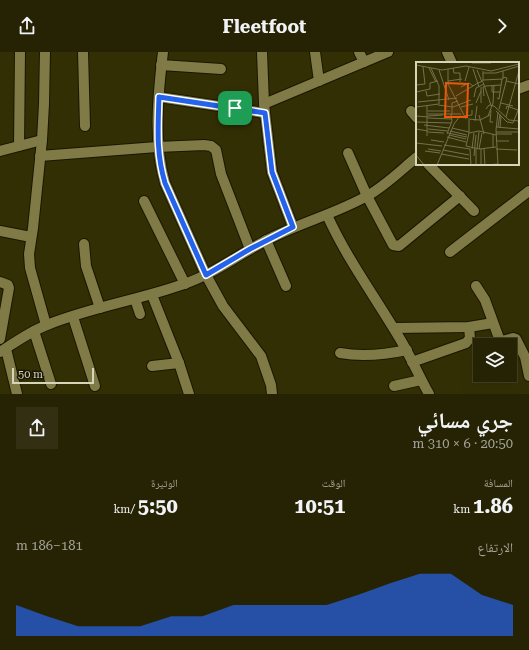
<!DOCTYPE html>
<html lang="ar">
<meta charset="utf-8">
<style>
:root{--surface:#262304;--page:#322f13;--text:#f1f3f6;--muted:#a4a49a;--line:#424026;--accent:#2563eb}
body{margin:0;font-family:"Roboto Serif","Noto Naskh Arabic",serif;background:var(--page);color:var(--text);direction:rtl;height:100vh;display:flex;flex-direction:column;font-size:15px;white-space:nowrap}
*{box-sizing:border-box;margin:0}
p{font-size:13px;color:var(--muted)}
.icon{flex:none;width:22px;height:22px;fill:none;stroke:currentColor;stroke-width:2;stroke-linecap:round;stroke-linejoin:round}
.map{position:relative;height:342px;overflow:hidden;direction:ltr}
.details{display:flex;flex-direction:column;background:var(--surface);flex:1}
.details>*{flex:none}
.tools{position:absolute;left:473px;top:286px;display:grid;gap:8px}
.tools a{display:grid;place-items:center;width:44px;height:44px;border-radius:0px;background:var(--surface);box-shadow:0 4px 16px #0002,0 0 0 1px var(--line);font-size:20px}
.scale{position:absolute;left:12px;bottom:10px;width:82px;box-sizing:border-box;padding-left:4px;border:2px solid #d6d4b9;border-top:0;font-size:11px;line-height:14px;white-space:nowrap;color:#d6d4b9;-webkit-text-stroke:3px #191703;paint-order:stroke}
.pin{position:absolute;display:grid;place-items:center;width:34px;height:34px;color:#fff;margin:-17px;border-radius:8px;box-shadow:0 2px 6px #0006}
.round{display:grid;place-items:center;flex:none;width:42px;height:42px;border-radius:0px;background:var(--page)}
.head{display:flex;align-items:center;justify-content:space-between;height:68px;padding:0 16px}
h1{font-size:22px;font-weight:700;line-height:30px}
.figures{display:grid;grid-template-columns:repeat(3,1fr);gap:6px;height:68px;padding:4px 16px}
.figures div{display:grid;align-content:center}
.figures b{font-size:20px;font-weight:700}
.figures small{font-size:11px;font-weight:400}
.figures p{font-size:11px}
.chart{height:112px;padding:8px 16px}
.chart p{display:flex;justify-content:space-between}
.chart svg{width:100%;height:72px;margin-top:4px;fill:var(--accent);opacity:.7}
header{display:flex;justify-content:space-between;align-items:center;height:52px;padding:0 16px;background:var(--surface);font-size:18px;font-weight:700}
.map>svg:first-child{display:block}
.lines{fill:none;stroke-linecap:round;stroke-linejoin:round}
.street-casing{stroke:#1a1700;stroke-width:12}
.street{stroke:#7f7a46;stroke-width:10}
.route-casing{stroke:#fff;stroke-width:8}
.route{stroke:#2563eb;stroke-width:5}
.inset-road{fill:none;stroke:#74714d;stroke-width:1}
.view{fill:#e8590c;fill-opacity:0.15;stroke:#e8590c;stroke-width:2}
.inset-edge{fill:none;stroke:#d6d4b9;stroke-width:2}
</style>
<header><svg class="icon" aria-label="forward" viewBox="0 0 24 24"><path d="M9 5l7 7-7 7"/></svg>Fleetfoot<svg class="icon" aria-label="share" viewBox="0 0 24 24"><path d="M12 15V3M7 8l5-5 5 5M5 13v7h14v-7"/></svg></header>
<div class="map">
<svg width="529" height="342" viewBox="0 0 529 342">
<rect width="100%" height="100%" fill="#332f05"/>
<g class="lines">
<!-- street casing -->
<g class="street-casing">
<g id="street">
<polyline points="45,0 44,52 42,88 33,176 29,202 30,216 46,273"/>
<polyline points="83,0 85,74"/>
<path d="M 163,0 C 158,42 153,90 165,131 L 206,223 L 223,254 L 261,304 L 271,333 L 272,342"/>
<polyline points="262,0 264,52 272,120 293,175"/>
<polyline points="315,0 319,29"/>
<polyline points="359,0 364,10"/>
<polyline points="447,0 452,11"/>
<polyline points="161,13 221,17"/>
<polyline points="518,37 529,33"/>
<polyline points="159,45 265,61"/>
<polyline points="264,52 388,0"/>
<polyline points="411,59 417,66"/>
<polyline points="19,94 20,0"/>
<polyline points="0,99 42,88"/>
<polyline points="348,101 367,144 393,193 399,194 460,144"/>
<polyline points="40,104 157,95 204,93 211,94 216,98 221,122 250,197"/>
<polyline points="428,112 474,159"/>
<polyline points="144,149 185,232"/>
<path d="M 327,163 C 346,205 373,242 397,282 C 409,301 418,322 429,342"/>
<polyline points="0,179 31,185"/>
<polyline points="266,188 286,234"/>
<polyline points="84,192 86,214 100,256"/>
<polyline points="450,200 529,139"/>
<polyline points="0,230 8,233 9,236 0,287"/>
<polyline points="476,234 485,248 500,289 502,289 513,286 516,287 525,305 529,324"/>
<polyline points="152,243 179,311 189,342"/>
<polyline points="135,247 140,262"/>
<polyline points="73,265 95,334"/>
<polyline points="394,276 469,275 493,271"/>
<polyline points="34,279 51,332"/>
<polyline points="6,297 17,342"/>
<path d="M 0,300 C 14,291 31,279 47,273 C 91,255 139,248 184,232 C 214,222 239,202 267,188 C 299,171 335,162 367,144 C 385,134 401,118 417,105"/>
<path d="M 340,301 C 362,305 384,303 407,298"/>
<polyline points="412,310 466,291 470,286 469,275"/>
<polyline points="152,314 179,311"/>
<polyline points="394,334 421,328"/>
</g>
</g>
<!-- street -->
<use href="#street" class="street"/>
</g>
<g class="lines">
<!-- route casing -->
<g class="route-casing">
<path id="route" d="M 159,45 L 265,61 L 272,120 L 293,175 L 250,197 L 206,223 L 165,131 C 156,101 158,76 159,45 Z"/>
</g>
<!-- route -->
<use href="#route" class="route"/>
</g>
<!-- overview -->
<g transform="translate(416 10)">
<rect width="103" height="103" fill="#332f05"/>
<path class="inset-road" d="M 56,1 L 75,1M 0,3 L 26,8 L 50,4 L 75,9 L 103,2M 13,6 L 20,20M 37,6 L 38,11 L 44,11 L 44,20M 32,7 L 32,22 L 50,57M 57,7 L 63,25M 23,8 L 33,38M 61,8 L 66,20M 67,11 L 80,11 L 103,4M 67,18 L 87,17 L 87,9M 32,19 L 46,17M 49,19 L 53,5M 90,19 L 103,22M 67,20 L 75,43M 62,21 L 67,19 L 67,9M 0,23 L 9,22 L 7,5M 76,23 L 76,30 L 84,30M 70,24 L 85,23M 45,25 L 53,21 L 57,24M 10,29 L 11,34 L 24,32M 0,30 L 14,27 L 14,21 L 22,19M 40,34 L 62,21M 68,34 L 67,25 L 70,24M 58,35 L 60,26 L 68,22M 81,36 L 83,37 L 86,17M 2,40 L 41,36M 60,41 L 65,29M 65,41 L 65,25M 85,41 L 97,44M 22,43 L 37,45 L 55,38M 11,44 L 11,74M 0,45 L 23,42 L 23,24 L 15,6M 45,45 L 57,42M 70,47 L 73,43 L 78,44 L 93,58 L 103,59M 83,47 L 91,16 L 87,15M 90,47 L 91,44 L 102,48M 75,48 L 74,60 L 77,60M 12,49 L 34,49M 80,49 L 91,60M 12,52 L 45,52M 36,52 L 36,41 L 42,39M 63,53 L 68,72M 0,54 L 12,55M 12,54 L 27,53M 48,54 L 56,53 L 56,48M 72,54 L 77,41 L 78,23M 90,55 L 103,9M 12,56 L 36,57M 52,57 L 64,58 L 74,53M 53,58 L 53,71 L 50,84 L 63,87 L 80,85M 59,59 L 61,44M 0,60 L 35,61M 91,60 L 97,61 L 103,46M 8,63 L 33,66M 80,65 L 103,67M 82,65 L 84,52M 36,66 L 53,70M 84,66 L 85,54M 0,67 L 12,69M 12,67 L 32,69M 34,69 L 51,73M 12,70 L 28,71M 80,70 L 103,70M 32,71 L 51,75M 53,71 L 63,69 L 80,73M 31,72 L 36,59 L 35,52M 77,72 L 77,86M 80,72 L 96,72M 33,73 L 50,77M 31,75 L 50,80M 15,78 L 28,80M 80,79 L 93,79M 0,81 L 26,84M 28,83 L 54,87M 12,87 L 25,89M 54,87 L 55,103M 56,87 L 58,71M 61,87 L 63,70M 63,87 L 66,71M 68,87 L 69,103M 80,87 L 101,88M 27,88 L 53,93M 9,89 L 24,91M 25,92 L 53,97M 0,93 L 8,103M 58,94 L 60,73M 60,102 L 60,87M 21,103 L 38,62 L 44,54 L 48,55M 65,103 L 65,87M 70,103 L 82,102M 82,103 L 80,68 L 82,50"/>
<path class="view" d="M 30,21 L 52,22 L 51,55 L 29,55 Z"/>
<rect width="103" height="103" class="inset-edge"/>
</g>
</svg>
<div class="tools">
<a><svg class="icon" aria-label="layers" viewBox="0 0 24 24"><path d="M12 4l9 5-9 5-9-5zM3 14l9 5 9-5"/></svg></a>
</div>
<div class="scale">50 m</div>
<div class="pin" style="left:235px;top:56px;background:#1e9e55"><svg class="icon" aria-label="arrive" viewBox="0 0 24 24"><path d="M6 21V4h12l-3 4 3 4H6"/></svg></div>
</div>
<section class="details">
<div class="head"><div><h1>جري مسائي</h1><p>20:50 · 6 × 310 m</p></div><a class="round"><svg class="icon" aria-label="share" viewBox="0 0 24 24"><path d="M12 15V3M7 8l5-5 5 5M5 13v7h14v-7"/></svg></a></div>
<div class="figures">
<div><p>المسافة</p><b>1.86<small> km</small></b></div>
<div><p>الوقت</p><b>10:51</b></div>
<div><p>الوتيرة</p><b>5:50<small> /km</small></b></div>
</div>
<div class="chart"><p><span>الارتفاع</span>181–186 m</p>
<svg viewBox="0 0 160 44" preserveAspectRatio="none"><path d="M0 44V25L10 32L20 38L30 38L40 38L50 32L60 32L70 25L80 25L90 25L100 25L110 19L120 12L130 6L140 6L150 19L160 25V44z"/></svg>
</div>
</section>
